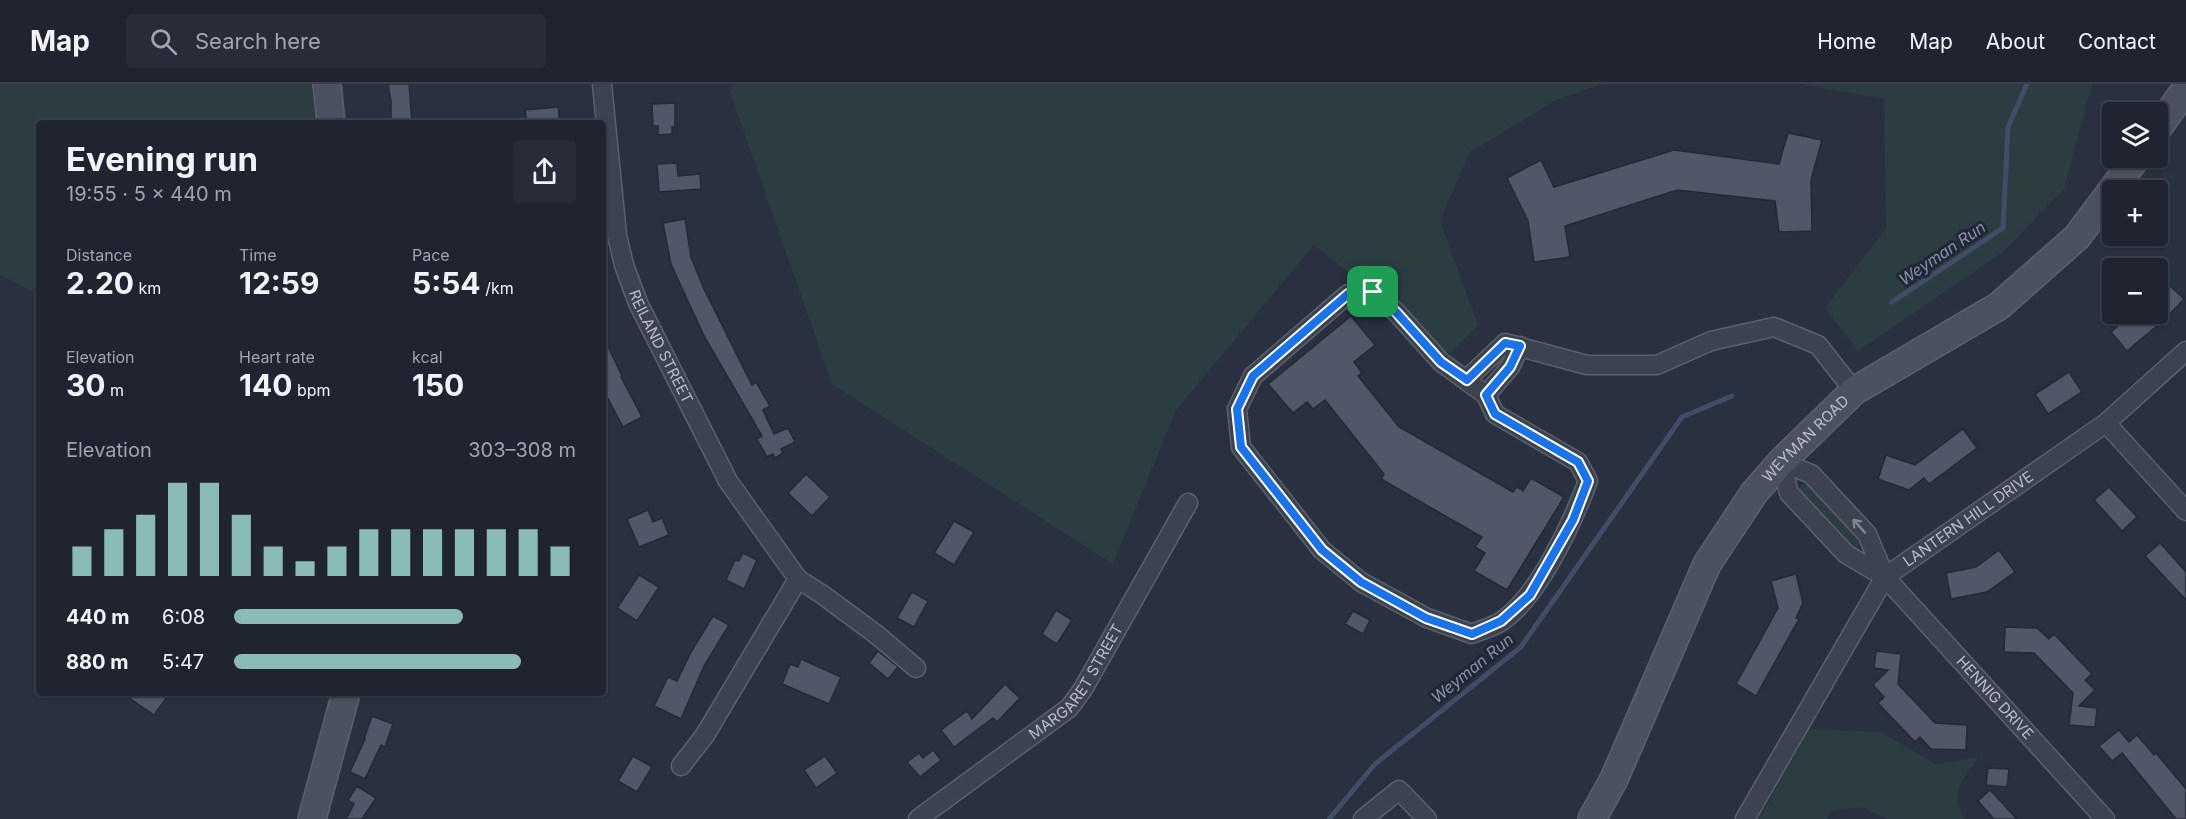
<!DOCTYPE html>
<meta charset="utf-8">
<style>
:root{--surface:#1f2430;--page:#272c38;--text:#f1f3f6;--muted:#a1a4ab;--line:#3c414c;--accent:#8bbbb9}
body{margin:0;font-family:Inter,sans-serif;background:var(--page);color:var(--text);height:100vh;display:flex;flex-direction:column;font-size:22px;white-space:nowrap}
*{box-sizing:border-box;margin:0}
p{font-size:20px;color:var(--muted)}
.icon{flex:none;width:33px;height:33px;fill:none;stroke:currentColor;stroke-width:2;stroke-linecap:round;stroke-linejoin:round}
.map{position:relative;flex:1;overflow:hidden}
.drawer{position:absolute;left:36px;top:36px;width:570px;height:576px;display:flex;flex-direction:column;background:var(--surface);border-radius:6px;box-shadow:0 2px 4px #0004,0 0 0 2px var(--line)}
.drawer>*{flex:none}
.fabs{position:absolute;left:2102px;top:18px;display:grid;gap:12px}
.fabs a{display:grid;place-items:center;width:66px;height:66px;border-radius:6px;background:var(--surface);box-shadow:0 2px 4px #0004,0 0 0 2px var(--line);font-size:30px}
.pin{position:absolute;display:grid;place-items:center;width:51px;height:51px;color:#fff;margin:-26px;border-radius:12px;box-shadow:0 3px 9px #0006}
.round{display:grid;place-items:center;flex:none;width:63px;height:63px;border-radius:6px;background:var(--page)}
.head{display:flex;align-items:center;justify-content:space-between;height:102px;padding:0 30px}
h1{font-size:33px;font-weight:700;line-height:45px}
.metrics{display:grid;grid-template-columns:repeat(3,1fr);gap:9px;height:102px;padding:6px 30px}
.metrics div{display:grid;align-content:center}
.metrics b{font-size:30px;font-weight:700}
.metrics small{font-size:16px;font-weight:400}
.metrics p{font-size:16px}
.chart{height:168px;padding:12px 30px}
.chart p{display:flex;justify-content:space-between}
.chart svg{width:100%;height:108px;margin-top:6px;stroke:var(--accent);stroke-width:6}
ul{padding:0 30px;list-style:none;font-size:20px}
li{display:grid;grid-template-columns:96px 72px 1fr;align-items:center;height:45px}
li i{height:15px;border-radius:8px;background:var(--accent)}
header{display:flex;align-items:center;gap:36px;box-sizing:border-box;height:84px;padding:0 30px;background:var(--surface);border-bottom:2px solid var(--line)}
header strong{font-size:28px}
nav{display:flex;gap:33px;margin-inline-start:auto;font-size:21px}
.search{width:420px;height:54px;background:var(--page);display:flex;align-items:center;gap:15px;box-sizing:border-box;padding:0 21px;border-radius:6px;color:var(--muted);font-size:22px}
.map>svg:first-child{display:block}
.green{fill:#2c3d42}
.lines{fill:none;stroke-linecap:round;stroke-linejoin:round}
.stream{stroke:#414c67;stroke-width:5}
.building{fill:#505768;stroke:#242937;stroke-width:1.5}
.street-casing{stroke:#5b606d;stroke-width:21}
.secondary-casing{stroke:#5b606d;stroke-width:30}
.street{stroke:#3d4250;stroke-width:18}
.secondary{stroke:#4c5162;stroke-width:27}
.oneway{stroke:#828693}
.route-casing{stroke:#fff;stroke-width:12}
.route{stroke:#1a73e8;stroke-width:8}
.labels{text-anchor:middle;stroke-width:6;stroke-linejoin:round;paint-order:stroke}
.street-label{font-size:15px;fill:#babeca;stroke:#222735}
.water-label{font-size:16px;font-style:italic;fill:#8591ae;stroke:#222735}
</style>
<header>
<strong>Map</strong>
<div class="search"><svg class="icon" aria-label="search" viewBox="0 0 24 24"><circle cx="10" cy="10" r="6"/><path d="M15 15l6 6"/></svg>Search here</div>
<nav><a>Home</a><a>Map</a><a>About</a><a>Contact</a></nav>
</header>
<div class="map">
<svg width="2186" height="735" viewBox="0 0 2186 735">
<rect width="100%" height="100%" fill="#293040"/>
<!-- green -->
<g class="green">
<polygon points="0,0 312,0 315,39 39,39 39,211 0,191"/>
<polygon points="733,0 1602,0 1556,16 1470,68 1440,136 1478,241 1450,270 1314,161 1176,326 1113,480 832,300 730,8"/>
<polygon points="1801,0 2092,0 2064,105 2003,168 1858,267 1825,224 1886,144 1884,15"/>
<path d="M 1806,398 L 1811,400 L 1860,453 C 1861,459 1860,461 1855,464 L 1850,463 L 1801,410 L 1800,404 Z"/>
<path d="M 1809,645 L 1881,648 L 1935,680 L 1978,673 C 1965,693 1947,711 1965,735 L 1888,735 L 1861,723 L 1831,727 L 1827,735 L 1759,735 Z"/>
</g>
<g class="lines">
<!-- stream -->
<g class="stream">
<polyline points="1892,218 2003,144 2008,43 2027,0"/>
<polyline points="1329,735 1375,680 1521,563 1682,333 1732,312"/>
</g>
</g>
<!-- building -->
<g class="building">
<polygon points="388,0 409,0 412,39 391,39 391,17"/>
<polygon points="675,19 675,43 672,43 672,50 658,51 658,42 653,42 652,20"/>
<polygon points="558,23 560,39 527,39 525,26"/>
<polygon points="1788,49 1822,56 1811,96 1812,147 1779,148 1775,117 1677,106 1565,142 1570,173 1534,178 1528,137 1507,94 1541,76 1554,103 1674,66 1779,80"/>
<polygon points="677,79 678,92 700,90 701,105 659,108 657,80"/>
<polygon points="685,135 691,173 704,205 752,301 756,298 770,322 763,326 774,350 788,344 795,358 781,365 783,369 775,374 773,370 767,373 757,355 762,352 704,252 671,180 663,139"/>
<polygon points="2166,198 2184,215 2164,236 2127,267 2111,248 2123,237 2117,230 2157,230 2157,207"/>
<polygon points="1351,232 1375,261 1354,278 1362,289 1358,292 1399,343 1513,408 1517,403 1523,407 1531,394 1564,413 1507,506 1474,487 1485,469 1475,463 1482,453 1381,395 1384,390 1325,316 1313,325 1307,318 1293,329 1268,300"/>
<polygon points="603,252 622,292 621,293 642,333 623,343 603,305"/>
<polygon points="2069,288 2082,308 2048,330 2035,310"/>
<polygon points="1963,345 1977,364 1929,400 1924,394 1909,406 1878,395 1886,371 1915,381"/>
<polygon points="806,390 830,413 812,432 788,409"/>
<polygon points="2109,403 2137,433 2122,447 2094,416"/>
<polygon points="648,426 653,438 662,434 669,451 639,463 627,435"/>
<polygon points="954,437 974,448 954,481 934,469"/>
<polygon points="2160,459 2186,488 2186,516 2145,472"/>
<polygon points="1999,466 2015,488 1987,508 1951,515 1946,489 1976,483"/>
<polygon points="743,469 757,476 744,505 726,496 735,476 739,477"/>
<polygon points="1796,490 1803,519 1796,534 1799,535 1756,612 1736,600 1778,524 1771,497"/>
<polygon points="639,491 659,503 637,537 617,524"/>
<polygon points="912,508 928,517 914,543 897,534"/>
<polygon points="1056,526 1072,536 1057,560 1042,550"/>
<polygon points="1353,527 1370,536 1363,550 1345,540"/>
<polygon points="713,532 729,541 704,582 681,635 654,622 668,593 677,597 691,568"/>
<polygon points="2005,543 2037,544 2049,555 2054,550 2092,590 2085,596 2095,606 2079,622 2097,624 2095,643 2069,641 2073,609 2034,569 2004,568"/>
<polygon points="878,567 898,583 888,595 869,579"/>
<polygon points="1876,567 1901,570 1898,600 1935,639 1967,641 1966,666 1931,665 1920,653 1915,658 1878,619 1884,613 1873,601 1888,586 1874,584"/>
<polygon points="801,575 841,593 829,620 782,600 790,580 798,583"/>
<polygon points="1005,600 1020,614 997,638 993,634 954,663 941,646 967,627 972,635"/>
<polygon points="122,609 170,609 154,631"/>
<polygon points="372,632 393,640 385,663 381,661 365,695 350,688 365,655 364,655"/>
<polygon points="2119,646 2129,658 2137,651 2154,671 2156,669 2186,705 2186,735 2176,735 2122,669 2112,677 2099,662"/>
<polygon points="933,666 941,676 920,693 907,678 919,669 923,674"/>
<polygon points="633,672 652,683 637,708 618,697"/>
<polygon points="825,672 837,689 816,704 804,686"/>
<polygon points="1988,684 2009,685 2007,703 1986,701"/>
<polygon points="357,702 376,714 362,735 346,735 354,720 348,716"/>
<polygon points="1990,706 2017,735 1994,735 1978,717"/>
</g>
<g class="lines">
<!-- street casing -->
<g class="street-casing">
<g id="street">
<path id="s1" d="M 602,0 L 617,151 L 624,181 L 638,219 L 728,397 L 798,495 L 823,511 L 877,551 L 916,584"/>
<path d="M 1373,208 L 1396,228 L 1441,278 L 1486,311 L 1495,330 L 1578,378 L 1588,397 C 1572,439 1539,512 1502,537 C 1493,543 1481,546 1472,550 L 1427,534 L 1361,498 L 1322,466 L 1241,363 L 1237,325 L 1253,292 L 1348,210 Z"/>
<polyline points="1467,295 1505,259 1587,281 1657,281 1711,257 1774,243 1818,261 1854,307"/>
<polyline points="1486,311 1510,283 1520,262"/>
<polyline points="2106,339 2186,427"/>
<path id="s2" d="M 1781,378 L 1789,409 L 1846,470 L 1885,493 L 2105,735"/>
<polyline points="1781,378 1811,390 1867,450 1885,493"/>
<polyline points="681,682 705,651 798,495"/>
<path id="s3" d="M 918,735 L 1069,624 L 1083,605 L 1188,419"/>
<polyline points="1363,735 1399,706 1427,735"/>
<path id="s4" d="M 1745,735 L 1885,493 L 2106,339 L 2186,267"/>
</g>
</g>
<!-- secondary casing -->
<g class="secondary-casing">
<g id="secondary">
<polyline points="327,0 331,39"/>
<polyline points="2157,45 2186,5"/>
<polyline points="312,735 346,609"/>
<path id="s5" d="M 1592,735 L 1614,695 L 1707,480 L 1754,409 L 1781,378 L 1854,307 L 1999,222 L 2077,153 L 2136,74"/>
</g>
</g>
<!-- street -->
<use href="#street" class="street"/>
<!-- secondary -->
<use href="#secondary" class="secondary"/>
</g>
<!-- one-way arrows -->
<defs><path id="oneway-shaft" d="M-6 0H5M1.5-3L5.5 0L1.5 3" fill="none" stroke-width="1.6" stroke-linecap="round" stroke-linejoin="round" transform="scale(1.5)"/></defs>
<use class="oneway" href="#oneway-shaft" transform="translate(1859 442) rotate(-132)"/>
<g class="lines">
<!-- route casing -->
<g class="route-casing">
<polygon id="route" points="1373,208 1396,228 1441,278 1467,296 1505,259 1520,262 1510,283 1486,311 1495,330 1578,378 1588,397 1573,436 1530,511 1501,537 1472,550 1426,534 1361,498 1322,466 1241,363 1237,325 1253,292 1348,210"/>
</g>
<!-- route -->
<use href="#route" class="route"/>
</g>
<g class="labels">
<!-- street labels -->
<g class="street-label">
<text dy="5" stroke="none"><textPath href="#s1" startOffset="272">REILAND STREET</textPath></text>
<text dy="5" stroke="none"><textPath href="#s5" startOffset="440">WEYMAN ROAD</textPath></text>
<text dy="5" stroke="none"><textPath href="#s4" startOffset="381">LANTERN HILL DRIVE</textPath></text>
<text dy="5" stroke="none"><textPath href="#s3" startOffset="212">MARGARET STREET</textPath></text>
<text dy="5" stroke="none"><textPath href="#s2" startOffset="324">HENNIG DRIVE</textPath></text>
</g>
<!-- water labels -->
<g class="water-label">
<text transform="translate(1942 169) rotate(-34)" y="6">Weyman Run</text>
<text transform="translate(1472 584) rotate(-39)" y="6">Weyman Run</text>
</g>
</g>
</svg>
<div class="fabs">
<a><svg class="icon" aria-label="layers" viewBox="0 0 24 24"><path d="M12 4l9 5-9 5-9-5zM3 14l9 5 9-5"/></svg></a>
<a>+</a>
<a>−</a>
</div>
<div class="pin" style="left:1373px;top:208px;background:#1e9e55"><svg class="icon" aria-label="arrive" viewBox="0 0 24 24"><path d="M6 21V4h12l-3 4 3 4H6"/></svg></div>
<section class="drawer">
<div class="head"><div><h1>Evening run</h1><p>19:55 · 5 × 440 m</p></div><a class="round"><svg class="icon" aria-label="share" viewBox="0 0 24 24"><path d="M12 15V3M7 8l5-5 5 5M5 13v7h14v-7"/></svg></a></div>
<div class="metrics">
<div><p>Distance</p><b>2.20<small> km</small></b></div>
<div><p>Time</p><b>12:59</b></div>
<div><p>Pace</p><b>5:54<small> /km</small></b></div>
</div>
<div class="metrics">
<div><p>Elevation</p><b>30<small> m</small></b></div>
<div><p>Heart rate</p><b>140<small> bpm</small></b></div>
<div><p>kcal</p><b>150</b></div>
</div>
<div class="chart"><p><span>Elevation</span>303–308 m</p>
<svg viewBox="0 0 160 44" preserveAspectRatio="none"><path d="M5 44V32M15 44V25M25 44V19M35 44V6M45 44V6M55 44V19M65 44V32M75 44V38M85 44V32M95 44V25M105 44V25M115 44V25M125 44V25M135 44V25M145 44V25M155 44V32"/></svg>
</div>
<ul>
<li><b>440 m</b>6:08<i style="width:67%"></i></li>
<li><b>880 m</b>5:47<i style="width:84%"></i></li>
</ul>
</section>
</div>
